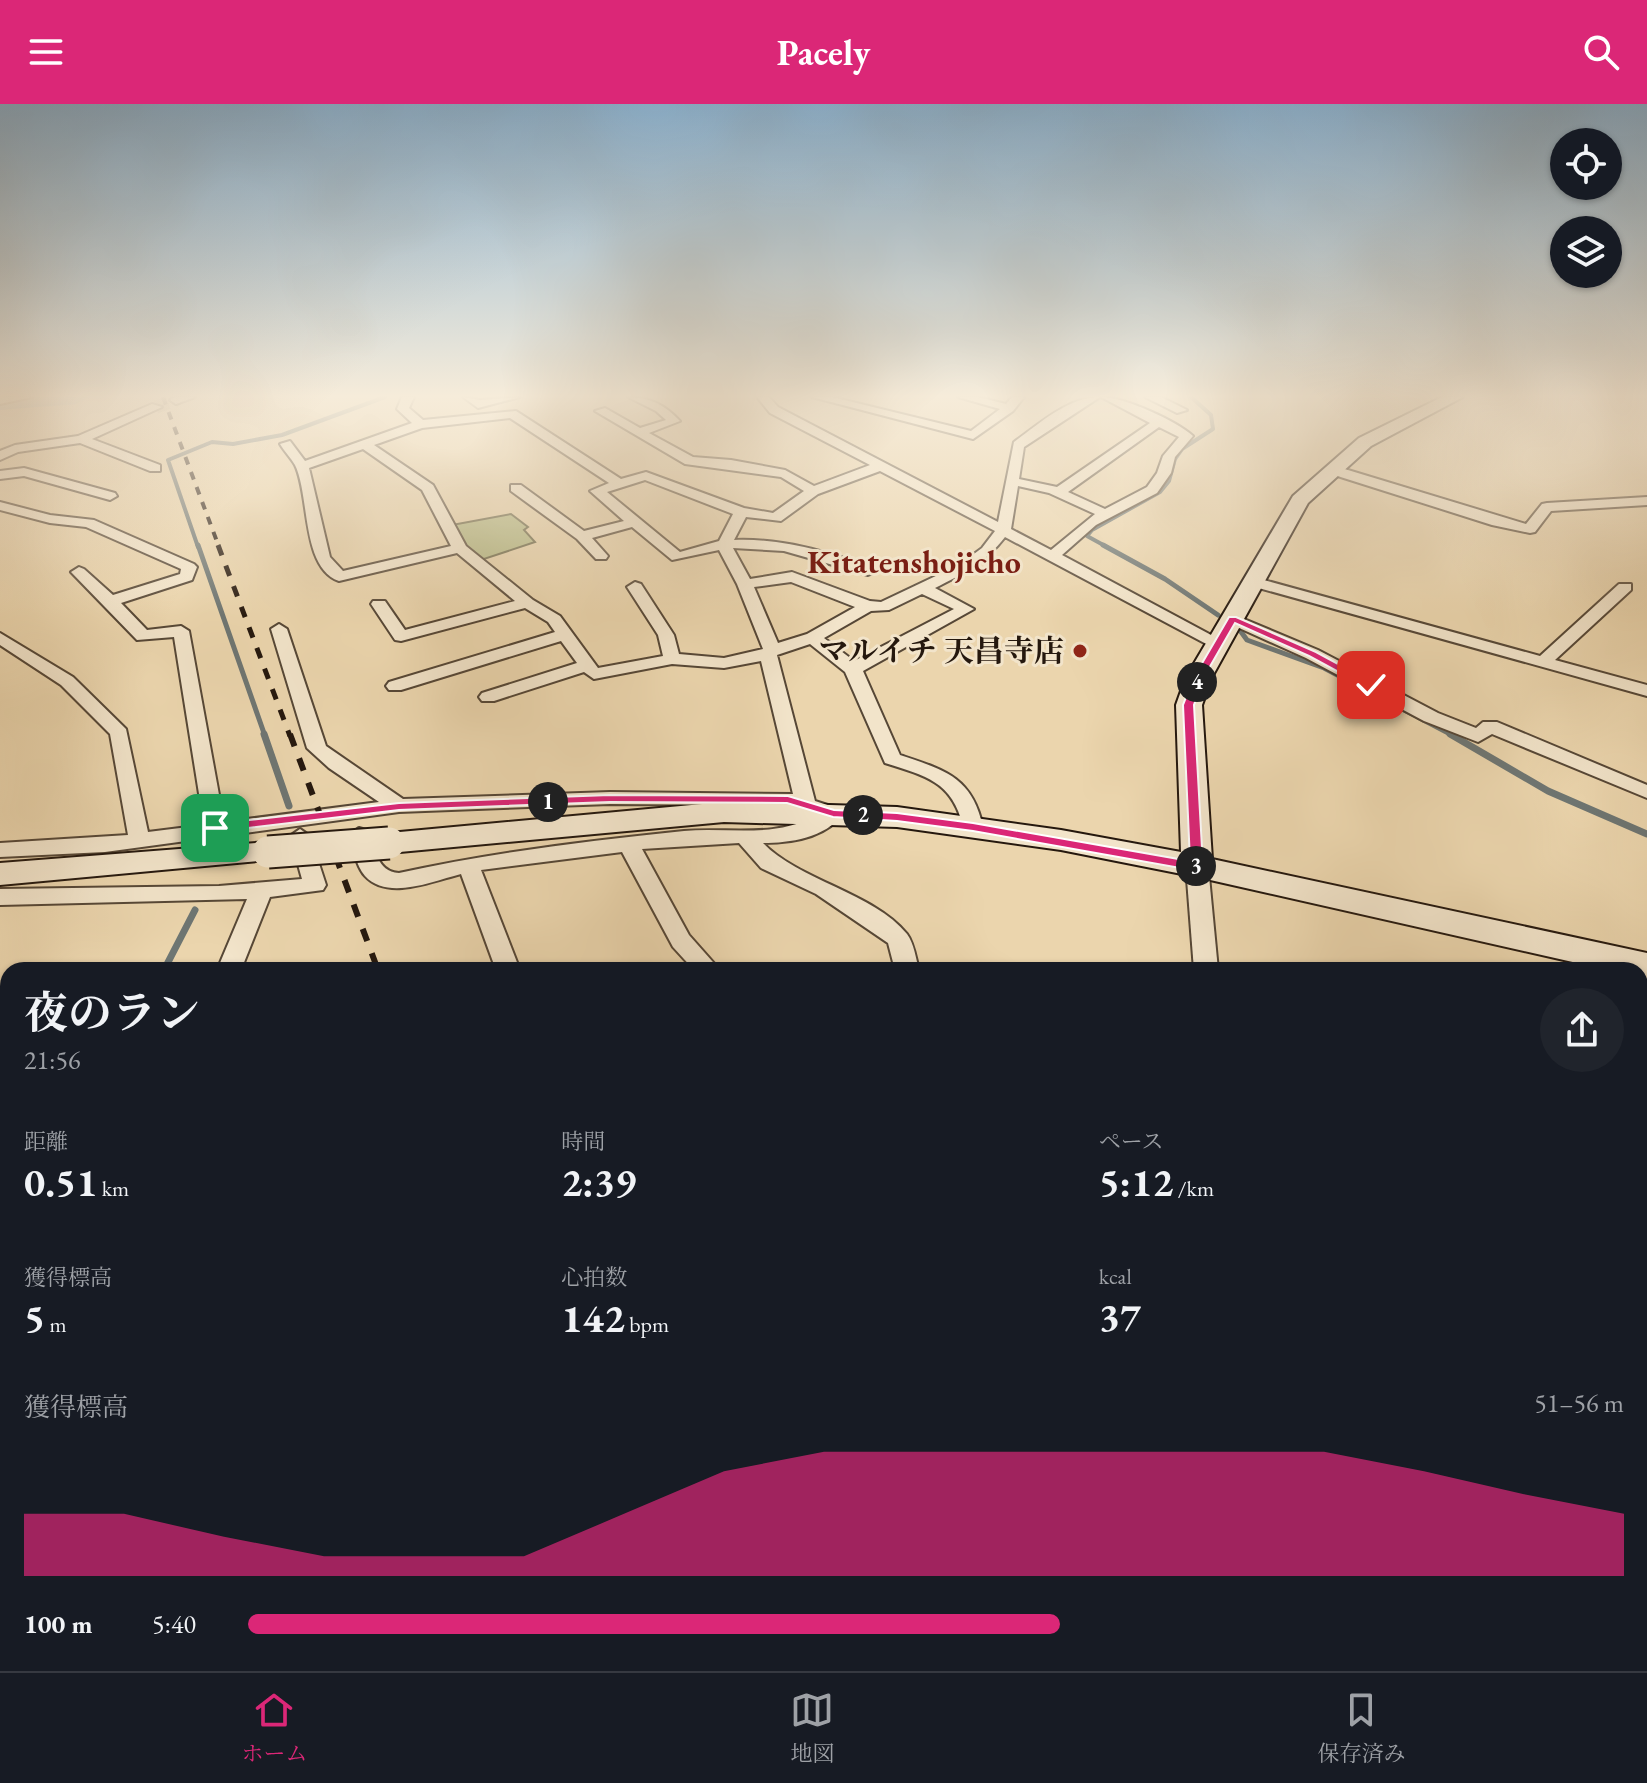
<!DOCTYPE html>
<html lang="ja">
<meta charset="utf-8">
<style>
:root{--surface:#171b24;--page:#20242c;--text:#f1f3f6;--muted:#9ea1a6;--line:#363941;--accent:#db2777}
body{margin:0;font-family:"EB Garamond","Noto Serif JP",serif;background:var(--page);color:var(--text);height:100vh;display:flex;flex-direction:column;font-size:30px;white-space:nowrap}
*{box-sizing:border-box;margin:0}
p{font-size:26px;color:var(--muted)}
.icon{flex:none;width:44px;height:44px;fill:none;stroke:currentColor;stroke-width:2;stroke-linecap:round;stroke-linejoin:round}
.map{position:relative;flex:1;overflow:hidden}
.sheet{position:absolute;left:0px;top:858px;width:1648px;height:710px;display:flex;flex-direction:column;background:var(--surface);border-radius:24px 24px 0 0;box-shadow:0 2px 6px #0004}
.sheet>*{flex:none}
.buttons{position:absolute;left:1550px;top:24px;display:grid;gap:16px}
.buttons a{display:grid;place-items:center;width:72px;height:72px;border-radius:50%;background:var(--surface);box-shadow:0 2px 6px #0004;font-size:40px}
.pin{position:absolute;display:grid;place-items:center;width:68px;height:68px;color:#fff;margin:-34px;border-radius:16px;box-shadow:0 4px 12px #0006}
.km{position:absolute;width:40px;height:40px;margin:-20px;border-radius:50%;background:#222;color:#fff;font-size:22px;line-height:40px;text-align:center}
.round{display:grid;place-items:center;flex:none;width:84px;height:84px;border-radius:42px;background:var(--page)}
.overview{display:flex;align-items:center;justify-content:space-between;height:136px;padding:0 24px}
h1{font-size:44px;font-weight:700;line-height:60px}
.stats{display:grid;grid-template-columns:repeat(3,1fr);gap:12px;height:136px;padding:8px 24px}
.stats div{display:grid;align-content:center}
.stats b{font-size:40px;font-weight:700}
.stats small{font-size:22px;font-weight:400}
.stats p{font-size:22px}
.chart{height:224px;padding:16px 24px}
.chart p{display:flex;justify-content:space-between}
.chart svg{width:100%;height:144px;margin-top:8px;fill:var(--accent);opacity:.7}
ul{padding:0 24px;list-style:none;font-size:26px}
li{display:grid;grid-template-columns:128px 96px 1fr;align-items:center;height:60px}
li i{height:20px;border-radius:10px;background:var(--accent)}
header{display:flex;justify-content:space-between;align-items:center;height:104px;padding:0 24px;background:var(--accent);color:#fff;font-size:36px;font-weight:700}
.tabs{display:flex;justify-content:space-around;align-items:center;height:112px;border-top:2px solid var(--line);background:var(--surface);font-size:22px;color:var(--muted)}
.tabs a{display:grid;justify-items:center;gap:4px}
.tabs .on{color:var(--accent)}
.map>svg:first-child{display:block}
.green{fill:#b9bd88;stroke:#6f6a4b;stroke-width:2}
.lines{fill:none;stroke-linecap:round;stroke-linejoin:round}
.stream-far4{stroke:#6e7673;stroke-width:4}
.stream-far3{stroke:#6e7673;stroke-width:5}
.stream-far2{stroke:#6e7673;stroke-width:7}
.stream-far1{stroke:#6e7673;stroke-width:9}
.stream{stroke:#6e7673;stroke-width:11}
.river{fill:#9fb5b7;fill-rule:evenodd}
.street-tunnel{stroke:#c3af8d;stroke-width:13;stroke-dasharray:13 7;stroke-linecap:butt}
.street-casing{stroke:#564736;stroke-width:4}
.secondary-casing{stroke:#25180e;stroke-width:4}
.street{fill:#f2e4ca;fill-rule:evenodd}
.secondary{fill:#f2e4ca;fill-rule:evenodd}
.rail-far3{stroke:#25180e;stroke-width:4;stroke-dasharray:8 8;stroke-linecap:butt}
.rail-far2{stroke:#25180e;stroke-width:5;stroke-dasharray:11 11;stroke-linecap:butt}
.rail-far1{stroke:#25180e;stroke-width:6;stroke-dasharray:13 13;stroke-linecap:butt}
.rail{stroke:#25180e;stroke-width:9;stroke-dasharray:22 22;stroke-linecap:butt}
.secondary-bridge-casing{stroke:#25180e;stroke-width:35;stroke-linecap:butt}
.secondary-bridge{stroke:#f2e4ca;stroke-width:31}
.route{fill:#db2777;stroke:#fff;stroke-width:2}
.poi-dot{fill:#8f2418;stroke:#f2e4ca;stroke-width:3}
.labels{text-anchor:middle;stroke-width:6;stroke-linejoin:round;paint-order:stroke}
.far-poi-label{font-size:30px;font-weight:bold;fill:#25180e;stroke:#f2e4ca;text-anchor:end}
.far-neighbourhood-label{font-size:32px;font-weight:bold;fill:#7a1f14;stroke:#f2e4ca}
</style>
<header><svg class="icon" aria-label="menu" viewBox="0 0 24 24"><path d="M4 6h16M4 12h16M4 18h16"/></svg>Pacely<svg class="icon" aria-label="search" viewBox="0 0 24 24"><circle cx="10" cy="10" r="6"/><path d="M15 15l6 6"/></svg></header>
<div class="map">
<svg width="1647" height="1567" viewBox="0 0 1647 1567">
<rect width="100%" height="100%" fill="#ebd5ad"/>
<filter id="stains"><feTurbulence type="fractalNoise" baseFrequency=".0025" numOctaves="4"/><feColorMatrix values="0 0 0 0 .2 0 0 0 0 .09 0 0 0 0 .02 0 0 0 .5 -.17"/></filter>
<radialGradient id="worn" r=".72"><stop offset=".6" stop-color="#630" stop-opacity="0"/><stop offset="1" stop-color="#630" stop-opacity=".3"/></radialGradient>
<!-- green -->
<polygon class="green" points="511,410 528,423 524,426 535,438 481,456 463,443 452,421"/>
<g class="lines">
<!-- stream-far4 -->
<g class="stream-far4">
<polyline points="198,443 168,356 212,338 233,340 282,331 385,293"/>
<polyline points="1107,443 1087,432 1092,426 1160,388 1169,377 1175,355 1182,345 1213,325 1211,311 1191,293"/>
</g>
<!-- stream-far3 -->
<g class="stream-far3">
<polyline points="198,441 265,632"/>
<polyline points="1103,441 1165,475 1218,511"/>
<polyline points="1239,525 1247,536 1324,564 1454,632"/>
</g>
<!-- stream-far2 -->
<g class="stream-far2">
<polyline points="264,630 289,702"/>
<polyline points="1450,630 1548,687 1647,730"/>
<polyline points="164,866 195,806"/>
</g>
<!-- stream-far1 -->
<polyline class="stream-far1" points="0,1110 8,1101"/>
<!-- stream -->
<g class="stream">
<polyline points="0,1480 8,1492"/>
<polyline points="541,1560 551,1567"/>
</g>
<!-- river -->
<polygon class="river" points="0,293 87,293 76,300 0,306"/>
<!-- street-tunnel -->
<polyline class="street-tunnel" points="156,303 176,296"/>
<!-- street casing -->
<g class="street-casing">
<g id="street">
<polygon points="0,293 32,293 0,300"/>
<polygon points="174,293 195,293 176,300 170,296"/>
<path d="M 402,293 L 414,293 L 409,304 L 423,316 L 516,307 L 621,375 L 646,368 L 744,404 L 773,409 L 804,387 L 781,373 L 685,360 L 595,307 L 605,304 L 640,324 L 666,316 L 656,307 L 628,293 C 650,293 665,301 680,317 L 649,329 L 693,353 L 731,356 L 785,366 L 814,382 L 870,361 L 770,309 L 757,293 L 769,293 L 778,303 L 998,418 L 1014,338 C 1039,320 1068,293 1100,293 L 1024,343 L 1019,375 L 1057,383 L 1150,319 L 1101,293 C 1125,293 1176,317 1193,332 L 1175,353 L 1171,369 L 1157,389 L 1096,421 L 1062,451 L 1226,539 L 1218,544 L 1212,543 L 1005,433 C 986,458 963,470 935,484 L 974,505 L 863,567 L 900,651 C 945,666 972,673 983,723 L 973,730 L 963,723 C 953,677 925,672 885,659 L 845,568 L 810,540 L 777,551 L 815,697 L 840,705 L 843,710 C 825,734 790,739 763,739 C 798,776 874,789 907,830 C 914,839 916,855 919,866 L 895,866 L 888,839 L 816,790 L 761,764 L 739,739 L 642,745 L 689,831 L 720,866 L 694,866 L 673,843 L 622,748 L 481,766 L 520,866 L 496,866 L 461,770 C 433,777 388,797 365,772 C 356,762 353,743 349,731 L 359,724 L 366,726 C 376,743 376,768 399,769 C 494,748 588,737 684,727 C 728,723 776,735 816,711 L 786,701 L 610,700 L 399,708 L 105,748 L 0,753 L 0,739 L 128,731 L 110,630 L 61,581 L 0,541 L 0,529 L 73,573 L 126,625 L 148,728 L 204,721 L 174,533 L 137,536 L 71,468 L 79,463 L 84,465 L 113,491 L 180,470 L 181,465 L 86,423 L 50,419 L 0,406 L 0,398 L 50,411 L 94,416 L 194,460 L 197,463 L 192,476 L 121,499 L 147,526 L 181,522 L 189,527 L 224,718 L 379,698 L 329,664 L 307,644 L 271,525 L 279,520 L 287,525 L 326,642 L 403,695 L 610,688 L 793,690 L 761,557 L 724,564 L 672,560 L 594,575 L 584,568 L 494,597 L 482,597 L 479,593 L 482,589 L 577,559 L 561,537 L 401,586 L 389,586 L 386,582 L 389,578 L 555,528 L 548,518 L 525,504 L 401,537 L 395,536 L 371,500 L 373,497 L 385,497 L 405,526 L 515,497 L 457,449 L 339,477 C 301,464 310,391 295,361 C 291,354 284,347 280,340 L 290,337 L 305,357 L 412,319 L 397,305 ZM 510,314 L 609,379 L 590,387 L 624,417 L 584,427 L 521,381 L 511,381 L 511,387 L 577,435 L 596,455 L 606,455 L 608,452 L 592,434 L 632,423 L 672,456 L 719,446 L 737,480 L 763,545 L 724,554 L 679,550 L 674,531 L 641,480 L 635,478 L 627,483 L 658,531 L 663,552 L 598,564 L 560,512 L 533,496 L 466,442 L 433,381 L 374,341 L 422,324 ZM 1159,323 L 1179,333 L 1163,352 L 1157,369 L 1147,383 L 1105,405 L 1068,388 ZM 363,345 L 422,386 L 451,442 L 343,467 L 330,453 L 309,364 ZM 880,367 L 995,427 L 982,444 L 959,461 L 881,498 L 870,497 L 792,468 L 750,475 L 733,444 L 784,447 L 868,471 L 873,469 L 873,463 C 828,448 782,434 734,436 L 746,413 L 781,417 L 818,390 ZM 645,376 L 733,410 L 719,437 L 680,448 L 607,388 ZM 1018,382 L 1049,389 L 1095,410 L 1051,446 L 1011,425 ZM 791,478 L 855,503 L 807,530 L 778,539 L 754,483 ZM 922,490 L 954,505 L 854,557 L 824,534 L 871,507 L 889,506 Z"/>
<polygon points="463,293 480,296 520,293 478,304"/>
<polygon points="812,293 832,293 971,327 1000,305 958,293 978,293 1006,300 1012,293 1024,293 1013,307 973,335"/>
<polygon points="1145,293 1161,293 1187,306 1177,309"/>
<polygon points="152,300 162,303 92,335 160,361 160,367 150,367 80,339 18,348 0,356 0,347 15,341 78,332"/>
<polygon points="1328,363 1338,363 1526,420 1542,400 1547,399 1647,393 1647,401 1551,407 1535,428 1530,429 1492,421 1328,369"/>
<polygon points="24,364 115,389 117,392 110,396 24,372 0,375 0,367"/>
<polygon points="1253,473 1540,552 1619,480 1631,480 1631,486 1555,556 1647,581 1647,592 1248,481 1245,478"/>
<polygon points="1232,510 1318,546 1438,609 1476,624 1483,618 1497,618 1647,681 1647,694 1492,630 1478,638 1424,617 1306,554 1226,518 1226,512"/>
<polygon points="300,725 310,732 326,781 323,786 270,793 241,866 217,866 247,795 0,801 0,785 219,782 302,775 290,732"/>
<polygon points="1197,755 1205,757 1208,762 1218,866 1194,866 1186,762 1189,757"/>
<polygon points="1640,1161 1647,1162 1647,1192 1640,1189"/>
<polygon points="8,1172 8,1204 0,1207 0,1175"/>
<polygon points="1640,1233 1647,1236 1647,1291 1640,1288"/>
<polygon points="1647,1360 1647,1394 1640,1396 1640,1362"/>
<polygon points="8,1400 8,1436 0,1439 0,1403"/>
<polygon points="431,1560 476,1560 473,1567 428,1567"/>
<polygon points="992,1560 1036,1560 1039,1567 995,1567"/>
<polygon points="1157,1560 1201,1560 1204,1567 1160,1567"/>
<polygon points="1553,1560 1591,1560 1592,1567 1554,1567"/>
</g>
</g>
<!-- secondary casing -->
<g class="secondary-casing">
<g id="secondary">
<polygon points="1442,293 1463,293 1371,342 1308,399 1212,573 1202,601 1212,755 1647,849 1647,875 1640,873 1640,866 1608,866 1197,773 1061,746 897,723 724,718 389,749 378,746 374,739 378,732 389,729 724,698 897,703 1061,726 1181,748 1176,601 1186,573 1293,392 1359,334"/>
<polygon points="268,738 279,741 283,748 279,755 0,781 0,759"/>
</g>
</g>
<!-- street -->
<use href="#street" class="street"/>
<!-- secondary -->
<use href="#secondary" class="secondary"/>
<!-- rail-far3 -->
<polyline class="rail-far3" points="163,293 219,443"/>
<!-- rail-far2 -->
<polyline class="rail-far2" points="218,441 290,632"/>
<!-- rail-far1 -->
<polyline class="rail-far1" points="290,630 378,866"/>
<!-- rail -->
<polyline class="rail" points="631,1560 633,1567"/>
<!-- secondary-bridge casing -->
<g class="secondary-bridge-casing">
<polyline id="secondary-bridge" points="268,748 389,739"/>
</g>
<!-- secondary-bridge -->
<use href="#secondary-bridge" class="secondary-bridge"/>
</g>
<!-- sky -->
<linearGradient id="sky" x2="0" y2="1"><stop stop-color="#8bb4d4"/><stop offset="0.57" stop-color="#f6ecda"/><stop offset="1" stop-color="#f6ecda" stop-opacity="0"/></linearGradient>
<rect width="1647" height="512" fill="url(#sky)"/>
<!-- route -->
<polygon class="route" points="1229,513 1236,513 1316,548 1377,581 1368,584 1309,552 1235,519 1204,573 1194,601 1203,762 1197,767 973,727 897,717 833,713 787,699 610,698 399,706 215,728 209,724 215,720 399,699 610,691 788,692 834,706 897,709 973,719 1190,757 1183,601 1194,573"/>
<!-- markers -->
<circle class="poi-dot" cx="1080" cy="547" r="8"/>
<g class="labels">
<!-- far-poi labels -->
<g class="far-poi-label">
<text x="1064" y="557">マルイチ 天昌寺店</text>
</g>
<!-- far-neighbourhood labels -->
<g class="far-neighbourhood-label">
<text x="914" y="469">Kitatenshojicho</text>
</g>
</g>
<rect width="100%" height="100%" filter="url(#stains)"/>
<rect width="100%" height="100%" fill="url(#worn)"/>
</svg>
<div class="buttons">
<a><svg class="icon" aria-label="locate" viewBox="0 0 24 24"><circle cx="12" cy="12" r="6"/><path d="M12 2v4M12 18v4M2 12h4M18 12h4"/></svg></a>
<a><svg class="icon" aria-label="layers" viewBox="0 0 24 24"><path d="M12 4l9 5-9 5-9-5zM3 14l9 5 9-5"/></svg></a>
</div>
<div class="pin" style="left:215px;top:724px;background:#1e9e55"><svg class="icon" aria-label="arrive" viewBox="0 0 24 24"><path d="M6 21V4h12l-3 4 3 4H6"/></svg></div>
<div class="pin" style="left:1371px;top:581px;background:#d93025"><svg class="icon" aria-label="check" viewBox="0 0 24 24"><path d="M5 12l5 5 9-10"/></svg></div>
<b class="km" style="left:548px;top:698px">1</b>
<b class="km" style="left:863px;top:711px">2</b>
<b class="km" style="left:1196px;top:762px">3</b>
<b class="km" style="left:1197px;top:578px">4</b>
<section class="sheet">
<div class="overview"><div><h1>夜のラン</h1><p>21:56</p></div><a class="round"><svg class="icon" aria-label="share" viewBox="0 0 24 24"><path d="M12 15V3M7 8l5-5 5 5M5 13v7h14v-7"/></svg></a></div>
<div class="stats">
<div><p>距離</p><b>0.51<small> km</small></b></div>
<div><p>時間</p><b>2:39</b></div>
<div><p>ペース</p><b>5:12<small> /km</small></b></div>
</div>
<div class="stats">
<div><p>獲得標高</p><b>5<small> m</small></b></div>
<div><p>心拍数</p><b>142<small> bpm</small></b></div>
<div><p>kcal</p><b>37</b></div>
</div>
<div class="chart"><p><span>獲得標高</span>51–56 m</p>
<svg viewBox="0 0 160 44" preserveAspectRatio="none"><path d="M0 44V25L10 25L20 32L30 38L40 38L50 38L60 25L70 12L80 6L90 6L100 6L110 6L120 6L130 6L140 12L150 19L160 25V44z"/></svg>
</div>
<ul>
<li><b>100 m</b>5:40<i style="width:59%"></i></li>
</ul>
</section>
</div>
<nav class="tabs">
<a class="on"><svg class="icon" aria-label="home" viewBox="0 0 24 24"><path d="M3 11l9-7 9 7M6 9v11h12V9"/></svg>ホーム</a>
<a><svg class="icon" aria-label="map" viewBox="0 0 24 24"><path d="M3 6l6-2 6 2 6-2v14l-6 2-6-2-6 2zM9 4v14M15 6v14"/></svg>地図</a>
<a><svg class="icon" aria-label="saved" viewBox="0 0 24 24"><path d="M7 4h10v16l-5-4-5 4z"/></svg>保存済み</a>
</nav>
